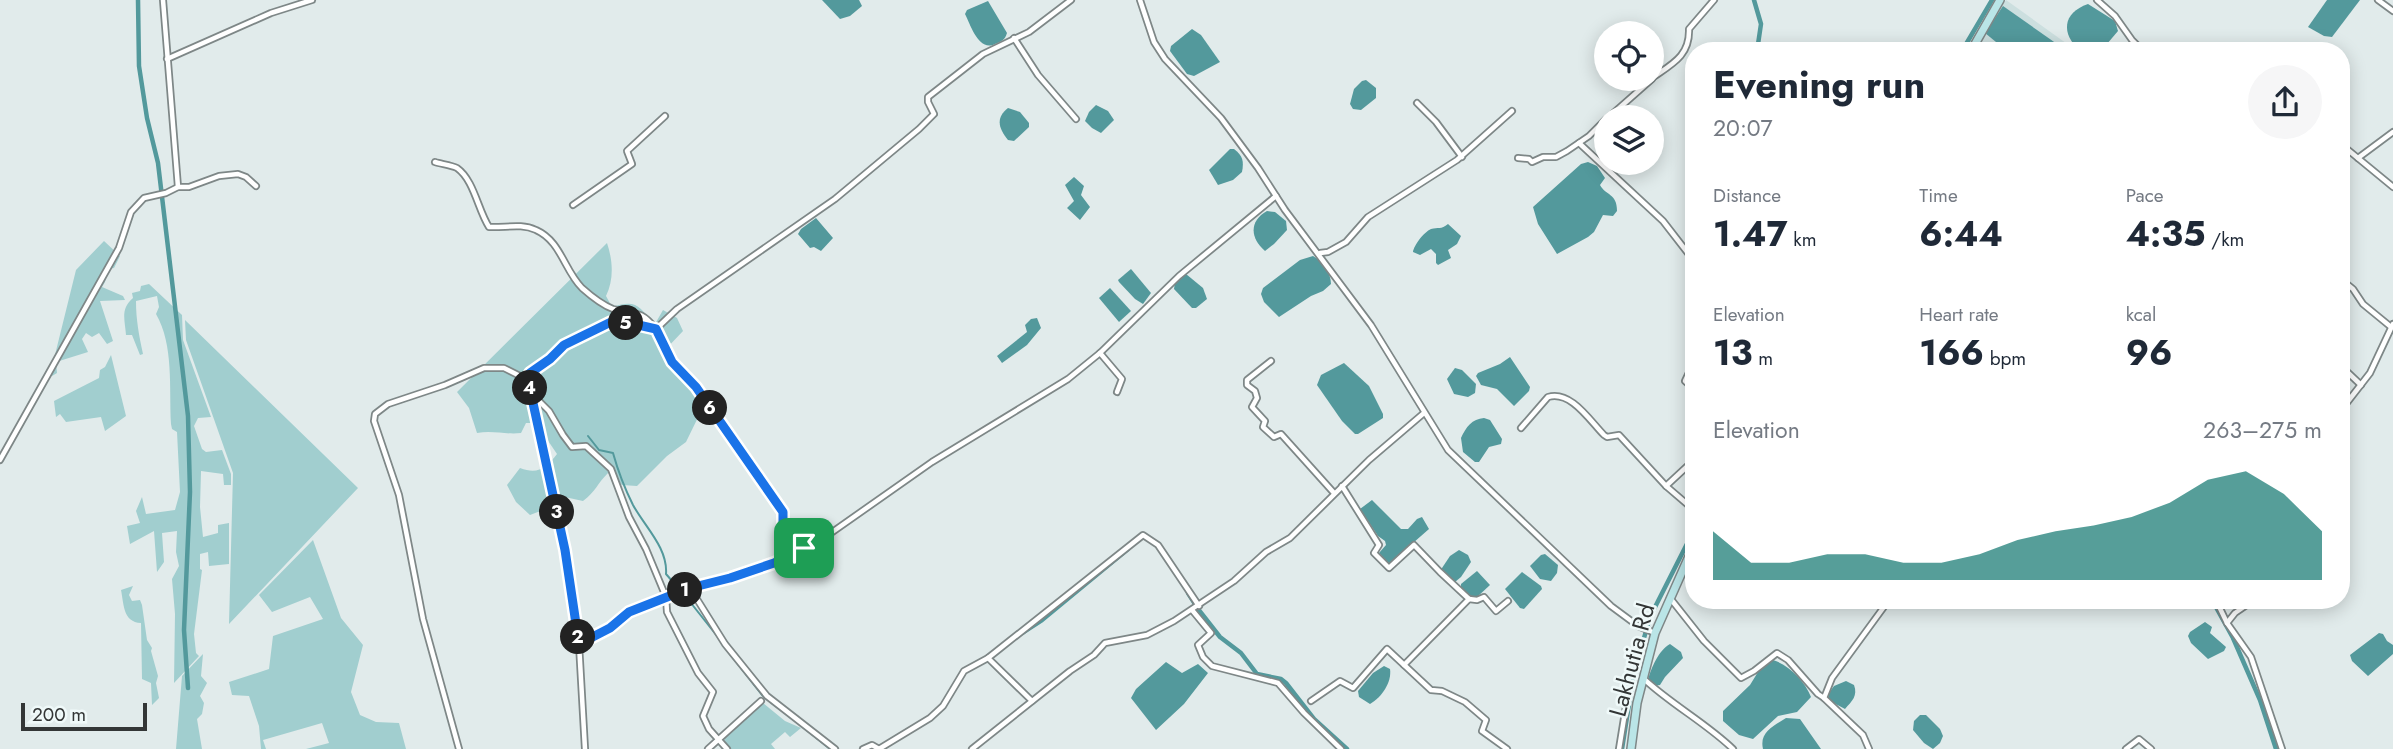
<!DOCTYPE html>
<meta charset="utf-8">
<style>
:root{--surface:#fff;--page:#f6f6f7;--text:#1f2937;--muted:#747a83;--accent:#0f766e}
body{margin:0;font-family:Jost,sans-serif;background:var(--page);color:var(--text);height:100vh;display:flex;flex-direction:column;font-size:26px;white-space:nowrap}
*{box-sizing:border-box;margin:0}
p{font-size:23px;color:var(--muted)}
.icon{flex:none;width:38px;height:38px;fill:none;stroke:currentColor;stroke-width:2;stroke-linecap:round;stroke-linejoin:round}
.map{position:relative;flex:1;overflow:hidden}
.side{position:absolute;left:1685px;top:42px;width:665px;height:567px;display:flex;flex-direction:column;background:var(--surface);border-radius:28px;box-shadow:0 4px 18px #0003}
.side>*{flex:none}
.tools{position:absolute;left:1594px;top:21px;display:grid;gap:14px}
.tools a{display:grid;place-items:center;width:70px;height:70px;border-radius:50%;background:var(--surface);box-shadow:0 4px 18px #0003;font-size:35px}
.scale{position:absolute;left:21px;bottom:18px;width:126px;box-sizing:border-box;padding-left:7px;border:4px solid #333636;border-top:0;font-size:19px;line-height:24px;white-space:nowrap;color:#333636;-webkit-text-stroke:5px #eff9f9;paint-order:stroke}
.pin{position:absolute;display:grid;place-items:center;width:60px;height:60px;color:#fff;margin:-30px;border-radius:14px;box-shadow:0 4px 10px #0006}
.km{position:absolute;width:35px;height:35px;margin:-18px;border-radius:50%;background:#222;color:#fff;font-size:19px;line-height:35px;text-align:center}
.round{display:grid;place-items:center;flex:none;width:74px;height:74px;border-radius:37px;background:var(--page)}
.headline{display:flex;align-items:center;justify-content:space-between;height:119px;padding:0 28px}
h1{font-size:38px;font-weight:700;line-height:52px}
.stats{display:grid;grid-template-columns:repeat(3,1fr);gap:10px;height:119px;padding:7px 28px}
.stats div{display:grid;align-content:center}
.stats b{font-size:35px;font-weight:700}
.stats small{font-size:19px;font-weight:400}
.stats p{font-size:19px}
.chart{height:196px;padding:14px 28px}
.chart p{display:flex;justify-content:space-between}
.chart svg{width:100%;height:126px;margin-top:7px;fill:var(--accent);opacity:.7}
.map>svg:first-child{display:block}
.built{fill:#ccdfdf}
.green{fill:#a1cecf}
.water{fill:#53999c}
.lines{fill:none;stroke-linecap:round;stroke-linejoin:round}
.stream{stroke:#53999c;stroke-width:2}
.canal{stroke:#53999c;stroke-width:4.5}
.street-casing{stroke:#7e8787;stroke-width:8}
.secondary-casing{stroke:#7e8787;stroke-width:10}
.street{stroke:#fff;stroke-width:4.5}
.secondary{stroke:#bae5e7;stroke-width:7}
.route-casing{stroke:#fff;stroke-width:14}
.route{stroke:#1a73e8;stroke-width:9}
.labels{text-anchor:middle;stroke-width:5;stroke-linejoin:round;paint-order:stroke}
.street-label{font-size:24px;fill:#333636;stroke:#eff9f9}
</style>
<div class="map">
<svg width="2393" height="749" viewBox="0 0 2393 749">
<rect width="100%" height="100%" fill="#e1ebeb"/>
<!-- built -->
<polygon class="built" points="2006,0 2077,51 1972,51"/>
<!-- green -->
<g class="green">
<polygon points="104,241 120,256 114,268 108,269 105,282 102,287 123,296 125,300 100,301 113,341 107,344 99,333 92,337 86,333 82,339 88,352 56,362 57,373 52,376 52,367 76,270"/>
<path d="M 607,243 C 613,261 614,279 606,296 L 612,307 C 637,299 638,306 655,324 L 663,310 L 677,318 L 683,331 L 665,350 L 682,373 L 697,380 L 707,399 L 686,442 L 667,456 L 637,486 L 622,485 L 608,473 C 597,484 596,491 583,501 L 560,496 L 543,510 L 530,515 L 516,502 L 507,485 L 520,468 C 538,475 546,468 557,454 L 536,423 L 526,423 L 521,433 C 506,435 493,430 477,433 L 469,408 L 457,392 Z"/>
<path d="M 149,284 L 182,315 L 183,340 L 211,417 L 198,418 L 194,426 L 202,449 L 206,452 L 222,450 L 231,474 L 231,485 L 224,485 L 223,474 L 201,471 L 200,507 L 203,537 L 218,533 L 218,525 L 229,523 L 229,564 L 209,566 L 208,552 L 200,554 L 200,569 L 202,570 L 194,634 L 196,653 L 199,656 L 174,683 L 175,614 L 172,579 L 179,566 L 176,552 L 177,531 L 162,533 L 164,562 L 157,572 L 154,531 L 130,544 L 127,526 L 140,523 L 136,511 L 142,497 L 146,514 L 175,510 L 180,492 L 177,432 L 172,429 L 171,424 C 169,388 174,345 156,314 L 159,307 L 157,296 L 136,301 C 136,320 139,335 143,354 L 140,355 L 132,335 L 126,335 C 125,320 120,309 133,298 L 132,293 L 140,291 L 141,286 Z"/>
<polygon points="185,320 358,488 229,624 233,473 186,340"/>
<polygon points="111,355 126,416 105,431 101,417 66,422 60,414 56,417 54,401 99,378 100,370 105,367"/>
<polygon points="313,540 341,618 363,645 351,692 360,715 376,722 399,723 406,749 306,749 329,743 322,723 263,740 266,749 261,749 259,726 249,696 232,695 229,682 269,669 273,636 323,619 310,597 272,612 259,595"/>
<path d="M 133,586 L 129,595 L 132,601 L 140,600 L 142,605 L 147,640 L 152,648 L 151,651 L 158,676 L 156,683 L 159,698 L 152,705 L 151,683 L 142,679 L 141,623 C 123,622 124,605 121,590 Z"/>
<polygon points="203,654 201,676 207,683 200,696 204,703 202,714 197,719 202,749 176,749 182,676"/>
<polygon points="763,703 785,721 801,728 790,737 785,732 771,744 775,749 729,749 724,739"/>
</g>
<!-- water -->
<g class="water">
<polygon points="822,0 859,0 862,6 850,16 840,19"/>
<polygon points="2327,0 2360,0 2332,37 2324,36 2308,27"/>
<path d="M 988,1 L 1007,33 C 1005,40 1002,41 995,44 C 979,52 971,26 965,14 L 967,10 Z"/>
<path d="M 2088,4 L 2115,21 L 2118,31 L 2101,51 L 2080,51 C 2061,34 2062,13 2088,4 Z"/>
<polygon points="2003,6 2067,51 2007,51 1985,33"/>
<polygon points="1192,29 1201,35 1220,62 1194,76 1187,74 1170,51 1171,46"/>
<polygon points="1366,80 1376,88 1376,98 1361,110 1353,109 1350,104 1354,89 1362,81"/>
<polygon points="1096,105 1108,111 1114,120 1101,133 1092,128 1085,121 1089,112"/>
<path d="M 1008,108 L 1020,112 L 1029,123 L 1029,127 L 1014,141 L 1008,140 C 999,129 995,118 1008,108 Z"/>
<path d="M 1230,149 L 1234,149 C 1243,156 1244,161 1242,172 L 1233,180 L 1218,185 L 1209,170 Z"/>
<path d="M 1588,162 L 1597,166 L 1605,178 L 1600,185 C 1606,196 1617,193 1617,211 L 1613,216 L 1603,215 L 1594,232 L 1588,237 L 1557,254 L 1538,224 L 1533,207 L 1581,164 Z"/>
<polygon points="1074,177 1084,186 1081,195 1090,207 1080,220 1067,208 1074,201 1065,185"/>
<path d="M 1267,211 L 1275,212 L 1286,221 L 1287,230 L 1274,244 L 1265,251 C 1250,238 1249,221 1267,211 Z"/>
<polygon points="816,218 833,238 821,251 814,247 810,248 798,234 801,229"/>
<path d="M 1448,224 L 1461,236 L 1457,244 L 1448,250 L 1451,258 L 1438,265 L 1436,263 L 1436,254 L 1431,249 L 1420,255 L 1413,252 C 1414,245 1424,232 1431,229 C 1438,227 1441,230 1448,224 Z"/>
<path d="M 1313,256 C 1323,261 1331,273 1331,284 L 1323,291 L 1311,296 L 1279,317 L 1264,302 L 1261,294 L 1263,288 L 1300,260 Z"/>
<polygon points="1131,269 1151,293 1143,304 1135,299 1119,282 1118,280"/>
<polygon points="1186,274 1203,288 1207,299 1196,308 1192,308 1174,289 1175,282"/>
<polygon points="1110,288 1131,311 1119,322 1099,298"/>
<polygon points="1037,318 1041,328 1027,345 1002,363 997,356 1027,332 1025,325 1031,319"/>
<polygon points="1510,357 1530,387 1529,391 1514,406 1497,389 1481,385 1476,376 1478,373 1500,364"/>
<polygon points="1344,363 1369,386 1383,414 1383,418 1358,434 1355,434 1342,421 1317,385 1321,375"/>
<polygon points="1455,368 1462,370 1476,384 1475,393 1468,397 1454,394 1447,379"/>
<path d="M 1484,418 L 1490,420 L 1502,439 L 1501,444 L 1489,447 L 1479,462 L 1475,462 L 1463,452 L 1461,438 C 1466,427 1472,419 1484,418 Z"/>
<polygon points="1372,500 1401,529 1408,529 1417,519 1422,517 1429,529 1389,564 1379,553 1386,545 1385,541 1378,536 1360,509"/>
<polygon points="1459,550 1468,555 1471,562 1461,577 1455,582 1440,571 1450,556"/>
<polygon points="1545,554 1558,565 1557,573 1551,581 1540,579 1530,566 1541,555"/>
<polygon points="1477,571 1490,585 1476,598 1470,598 1461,589 1461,584"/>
<polygon points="1522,572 1541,586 1542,589 1524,609 1520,608 1505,589"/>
<polygon points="2205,622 2212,627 2210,633 2226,647 2224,651 2208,659 2191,643 2188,636 2190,632"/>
<polygon points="2379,633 2383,634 2387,641 2393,645 2393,654 2368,676 2352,661 2350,655"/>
<path d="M 1670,644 L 1681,652 L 1683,658 L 1665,677 L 1660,685 L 1654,686 L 1648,680 C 1651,668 1659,650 1670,644 Z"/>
<path d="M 1773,660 C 1789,665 1805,681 1811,697 L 1797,712 L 1778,716 L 1753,739 L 1739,735 L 1723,721 L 1723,711 L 1750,685 L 1758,672 Z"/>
<polygon points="1166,662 1182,673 1198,664 1208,673 1184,704 1156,730 1131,698 1136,689"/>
<path d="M 1384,666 L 1390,669 C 1392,682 1382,697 1370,704 L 1359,697 L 1358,691 L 1373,673 Z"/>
<path d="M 1846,681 L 1854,685 C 1858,696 1852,701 1845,709 L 1830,701 L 1828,694 L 1834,686 Z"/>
<polygon points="1920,715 1926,715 1940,729 1943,736 1940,743 1933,749 1924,743 1913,730 1914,721"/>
<path d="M 1786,718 L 1800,719 L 1821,749 L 1763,749 C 1759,732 1774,726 1786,718 Z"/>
</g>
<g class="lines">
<!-- stream -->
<g class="stream">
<path d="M 588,436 L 599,450 L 613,453 C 618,471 625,489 633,505 C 645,527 668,548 666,574 L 679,589"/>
<polyline points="683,593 721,641"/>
<polyline points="726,649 762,695 777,707"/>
<polyline points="782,710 830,749"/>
</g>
<!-- canal -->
<g class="canal">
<polyline points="138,0 139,66 147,118 158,163 188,416 190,492 184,630 188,688"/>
<polyline points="1754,0 1761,24 1757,51"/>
<polyline points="1962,51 1992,0"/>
<polyline points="1188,593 1195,604"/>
<polyline points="2212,600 2233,638 2260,700 2276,749"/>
<polyline points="1198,609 1220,637 1241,653 1257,674 1281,679 1286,683 1314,719 1347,749"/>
<polyline points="1022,633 1042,620 1128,549"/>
<polyline points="1622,749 1634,673 1650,617 1694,530"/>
</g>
<!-- street casing -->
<g class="street-casing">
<g id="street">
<polyline points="163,0 178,187"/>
<polyline points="1140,0 1154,42 1165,59 1221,118 1258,168 1285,210 1371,325 1448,450 1611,606 1638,626 1655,633"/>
<polyline points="2097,0 2115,16 2132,40 2143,51"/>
<polyline points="2378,0 2393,11"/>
<polyline points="1014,38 1038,75 1076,119"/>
<polyline points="167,59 271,13 312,0"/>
<path d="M 1652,78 C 1672,64 1690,56 1689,29 L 1714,0"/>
<polyline points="1417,103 1436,122 1462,157"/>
<polyline points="1609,117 1652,79"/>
<polyline points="1579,143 1663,221 1694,261"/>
<polyline points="2342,145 2393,187"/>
<polyline points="1518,158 1529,159 1532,162 1543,157 1556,157 1567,151 1589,136 1606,119"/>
<polyline points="2358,158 2393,132"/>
<path d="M 435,162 C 441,164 451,165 457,168 C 474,180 478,210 489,227 C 505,228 521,223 536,230 C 561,241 564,270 582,288 C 591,296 602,305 613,309 C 634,315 640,309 655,328"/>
<polyline points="573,205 632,164 627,151 665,116"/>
<polyline points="1320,253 1328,252 1346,242 1368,217 1457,160 1512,111"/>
<polyline points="2342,280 2353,289 2363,304 2391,327"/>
<polyline points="1100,353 1122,379 1117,392"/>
<polyline points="1271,361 1247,380 1247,385 1255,391 1257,398 1252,407 1265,421 1263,427 1274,437 1281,434 1334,493"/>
<polyline points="1694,362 1685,381 1694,389"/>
<polyline points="2342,367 2361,385"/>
<polyline points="2342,409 2370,373 2393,324"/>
<path d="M 1521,428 L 1548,397 C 1571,390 1590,421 1604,435 L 1607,437 L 1619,435 L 1666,486 L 1694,510"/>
<polyline points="2342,453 2346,458 2342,465"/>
<polyline points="0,460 119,248 131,212 144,198 166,193 178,187 189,187 219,176 238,174 246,177 256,186"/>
<polyline points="1342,486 1379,545 1374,553 1389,568 1414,545 1440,572 1469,599"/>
<polyline points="1666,486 1694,460"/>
<polyline points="804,548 783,523 783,512 696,387 672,362 656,329 677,309 835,199 919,129 934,114 928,102 928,97 983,54 1029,32 1071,0"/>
<polyline points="690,588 725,644 767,696 835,749"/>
<polyline points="1670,598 1704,641 1741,678 1754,671 1777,653 1788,660 1818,694 1824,698"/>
<polyline points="2216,600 2227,623"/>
<polyline points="2254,600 2235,613 2227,623 2251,657 2282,749"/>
<polyline points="1192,610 1211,633 1198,645 1203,657 1212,666 1278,683 1304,713 1341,749"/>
<polyline points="579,644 609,628 629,612 690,588 730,578 773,563 821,540 932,462 1068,379 1100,353 1179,276 1276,196"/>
<polyline points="988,658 1032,701"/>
<polyline points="1404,665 1469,599 1477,600 1484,597 1496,611 1508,601"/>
<path d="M 1644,679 C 1672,705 1706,723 1733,749"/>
<polyline points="1311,701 1340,681 1353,688 1387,649 1431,690 1442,691 1465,702 1486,720 1482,731 1507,749"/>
<polyline points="459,749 423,619 399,495 374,421 375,414 388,404 445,385 484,368 504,368 528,380 540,402 549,411 563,435 572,447 586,446 611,469 629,517 646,549 666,597 667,612 698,673 713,692 703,716 709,729 727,749"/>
<path d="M 585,749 L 579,644 L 565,549 L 528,380 C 531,369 543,365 551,358 C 568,344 589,325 612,322 C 626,321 642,326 656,329"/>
<polyline points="708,749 761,701"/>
<polyline points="863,749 872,745 879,749"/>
<polyline points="879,749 930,718 943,706 964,671 988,658 1143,535 1158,545 1199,606"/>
<polyline points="972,749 1070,671 1094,655 1105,643 1147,635 1174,621 1234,581 1266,552 1290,538 1369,460 1424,413"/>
<polyline points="1619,749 1626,706"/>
<polyline points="1869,749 1863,735 1824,698 1832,678 1889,600"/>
<polyline points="2126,749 2139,739 2151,749"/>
</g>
</g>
<!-- secondary casing -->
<g class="secondary-casing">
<g id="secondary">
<polyline points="1971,51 2000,0"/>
<polyline points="1631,749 1637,703 1655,633 1694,545"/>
</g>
</g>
<!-- street -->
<use href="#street" class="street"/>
<!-- secondary -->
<use href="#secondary" class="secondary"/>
</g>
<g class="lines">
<!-- route casing -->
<g class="route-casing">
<polygon id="route" points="611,322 634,324 656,329 672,362 696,387 783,512 783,523 804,548 774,563 730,578 690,588 629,612 610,628 579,644 565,550 528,380 530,373 550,359 564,345"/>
</g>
<!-- route -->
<use href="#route" class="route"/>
</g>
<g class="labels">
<!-- street labels -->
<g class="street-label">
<text transform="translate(1632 660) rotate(-75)" y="8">Lakhutia Rd</text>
</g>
</g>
</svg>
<div class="tools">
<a><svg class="icon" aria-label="locate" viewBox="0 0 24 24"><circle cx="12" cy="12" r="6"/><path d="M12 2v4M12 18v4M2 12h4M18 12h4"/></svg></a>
<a><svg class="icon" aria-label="layers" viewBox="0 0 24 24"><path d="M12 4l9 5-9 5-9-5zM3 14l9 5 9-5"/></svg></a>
</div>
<div class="scale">200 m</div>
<div class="pin" style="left:804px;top:548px;background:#1e9e55"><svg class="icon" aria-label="arrive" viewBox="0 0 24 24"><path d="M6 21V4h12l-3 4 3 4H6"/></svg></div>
<b class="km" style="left:685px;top:590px">1</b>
<b class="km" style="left:578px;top:637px">2</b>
<b class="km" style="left:557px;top:512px">3</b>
<b class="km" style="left:530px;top:388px">4</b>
<b class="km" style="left:626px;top:323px">5</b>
<b class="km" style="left:710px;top:408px">6</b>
<section class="side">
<div class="headline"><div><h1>Evening run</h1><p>20:07</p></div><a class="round"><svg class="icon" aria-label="share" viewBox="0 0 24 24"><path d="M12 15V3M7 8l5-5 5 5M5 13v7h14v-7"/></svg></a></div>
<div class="stats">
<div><p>Distance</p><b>1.47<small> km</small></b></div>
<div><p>Time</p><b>6:44</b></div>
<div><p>Pace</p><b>4:35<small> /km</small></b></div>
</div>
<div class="stats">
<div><p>Elevation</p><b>13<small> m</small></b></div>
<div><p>Heart rate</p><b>166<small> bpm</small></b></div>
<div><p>kcal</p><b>96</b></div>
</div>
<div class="chart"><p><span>Elevation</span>263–275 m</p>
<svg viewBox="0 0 160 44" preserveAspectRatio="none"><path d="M0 44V27L10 38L20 38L30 35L40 35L50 38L60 38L70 35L80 30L90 27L100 25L110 22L120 17L130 9L140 6L150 14L160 27V44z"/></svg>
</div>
</section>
</div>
